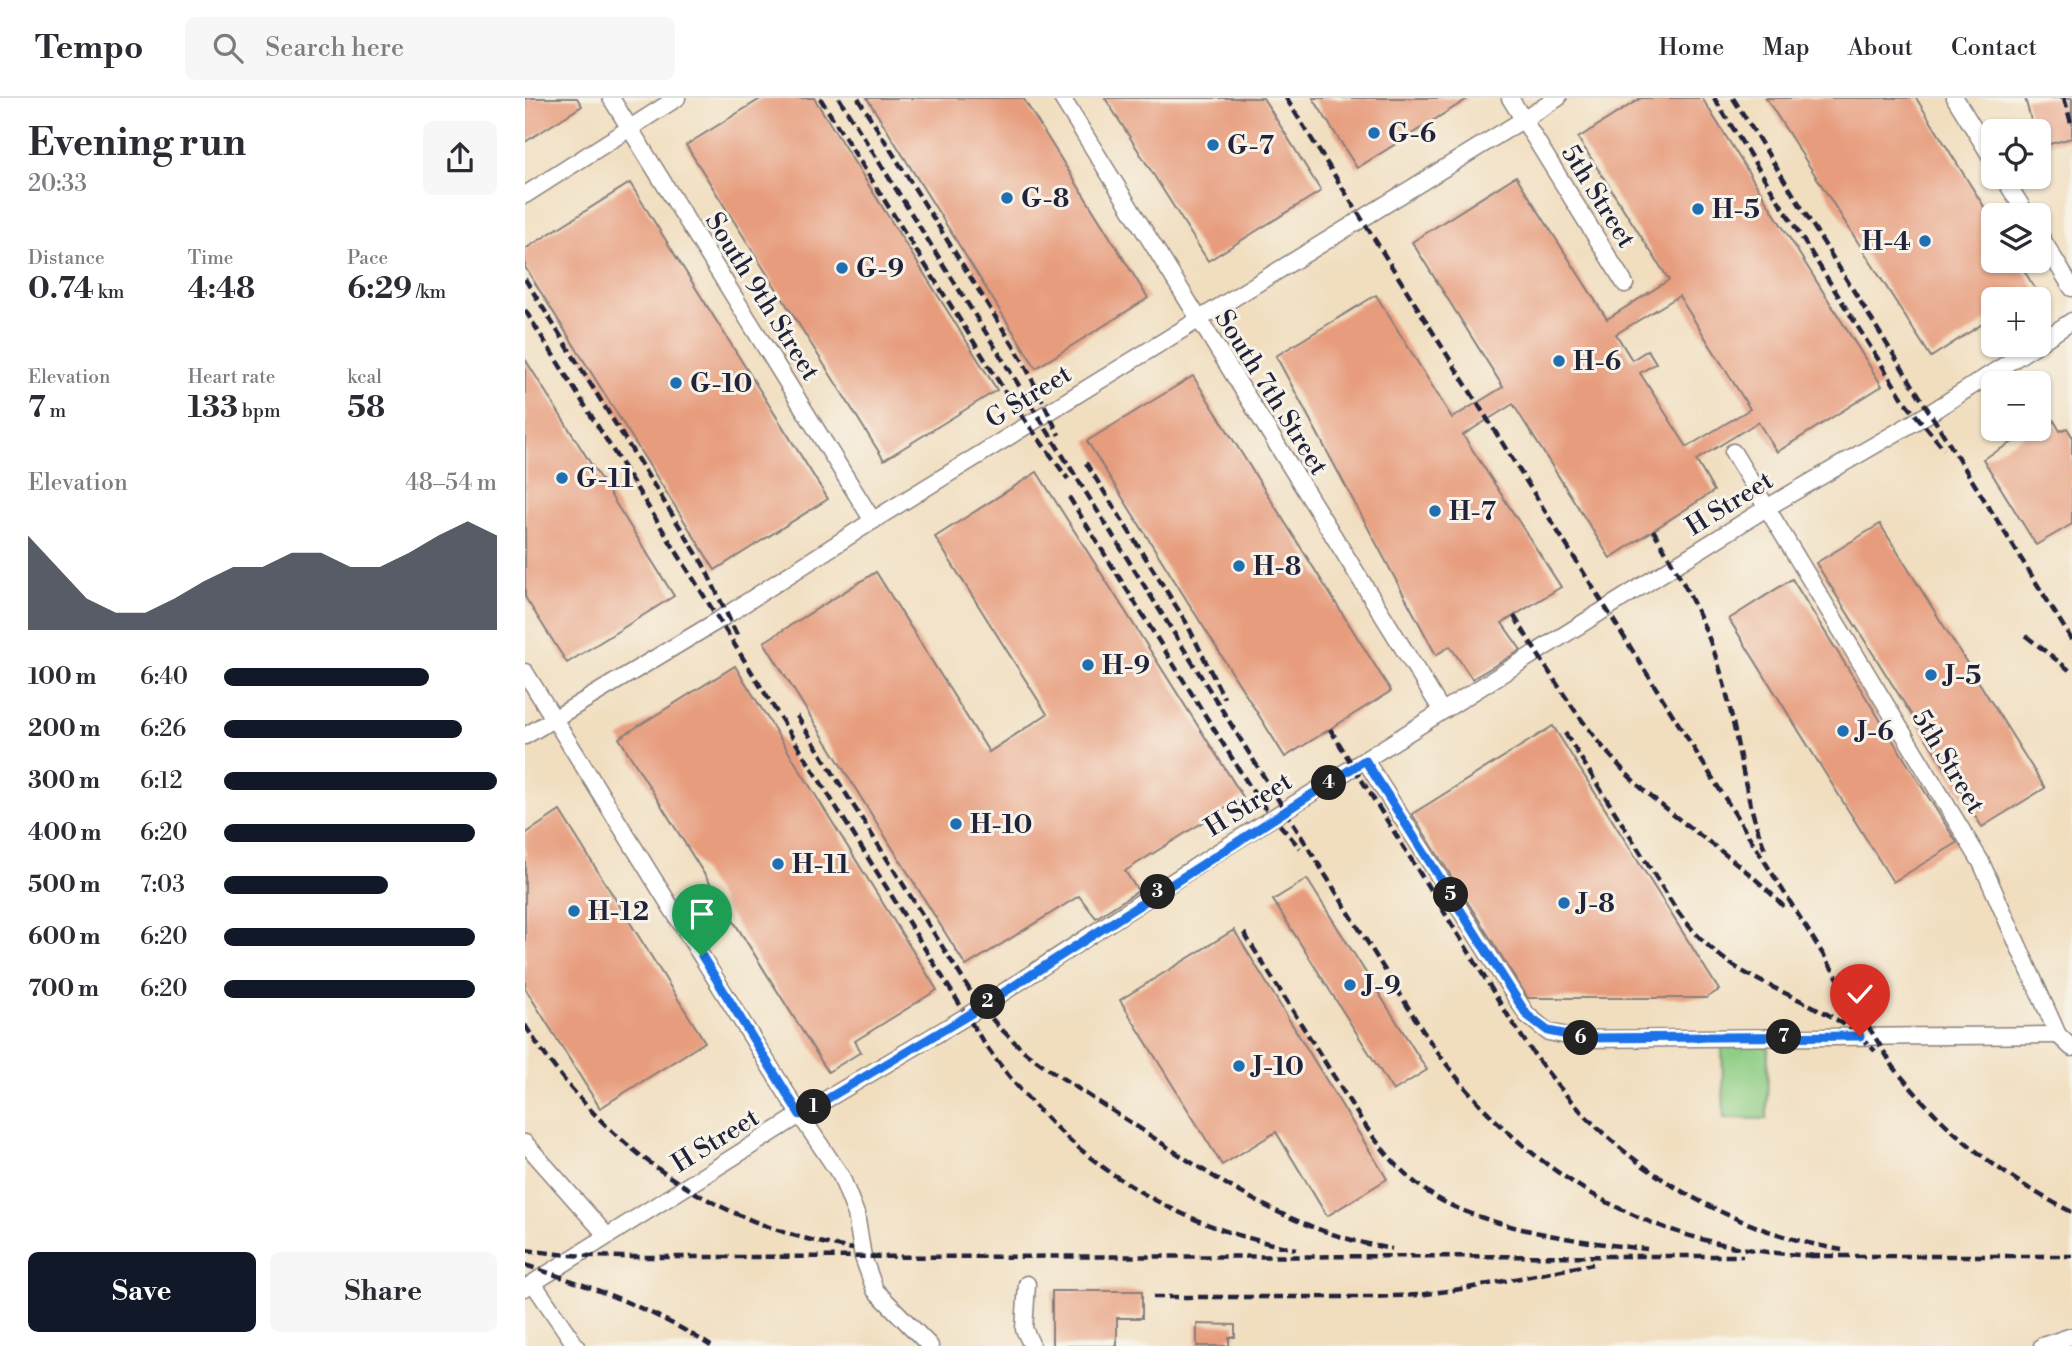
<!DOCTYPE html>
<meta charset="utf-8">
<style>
:root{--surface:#fff;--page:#f7f7f7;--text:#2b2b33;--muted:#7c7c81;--line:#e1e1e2;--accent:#111827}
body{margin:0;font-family:"Libre Bodoni",serif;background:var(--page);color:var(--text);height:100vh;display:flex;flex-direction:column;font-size:26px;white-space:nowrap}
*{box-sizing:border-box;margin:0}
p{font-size:23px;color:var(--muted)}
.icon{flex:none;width:38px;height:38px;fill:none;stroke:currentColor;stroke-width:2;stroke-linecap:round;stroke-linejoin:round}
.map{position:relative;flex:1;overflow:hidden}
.details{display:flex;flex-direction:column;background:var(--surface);width:525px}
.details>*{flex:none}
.buttons{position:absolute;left:1456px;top:21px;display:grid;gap:14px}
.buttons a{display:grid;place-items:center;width:70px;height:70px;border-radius:10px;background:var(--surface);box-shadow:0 2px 5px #0004;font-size:35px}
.pin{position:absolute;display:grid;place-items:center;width:60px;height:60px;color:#fff;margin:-72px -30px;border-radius:50% 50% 50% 0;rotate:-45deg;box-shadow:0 0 7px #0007}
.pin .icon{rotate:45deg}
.km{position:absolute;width:35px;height:35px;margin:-18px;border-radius:50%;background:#222;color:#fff;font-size:19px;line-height:35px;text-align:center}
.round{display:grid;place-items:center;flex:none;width:74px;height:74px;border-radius:10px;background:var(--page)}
.head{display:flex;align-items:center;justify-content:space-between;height:119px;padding:0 28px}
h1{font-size:38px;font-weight:800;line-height:52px}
.figures{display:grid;grid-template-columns:repeat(3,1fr);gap:10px;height:119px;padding:7px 28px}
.figures div{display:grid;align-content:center}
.figures b{font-size:30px;font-weight:800}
.figures small{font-size:19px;font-weight:400}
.figures p{font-size:19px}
.chart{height:196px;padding:14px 28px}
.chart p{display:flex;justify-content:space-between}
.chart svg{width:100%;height:126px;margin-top:7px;fill:var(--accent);opacity:.7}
.primary-button{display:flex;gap:14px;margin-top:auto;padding:14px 28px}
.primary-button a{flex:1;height:80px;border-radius:10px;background:var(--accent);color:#fff;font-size:28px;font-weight:800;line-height:80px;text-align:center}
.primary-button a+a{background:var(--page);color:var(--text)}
ul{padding:0 28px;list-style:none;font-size:23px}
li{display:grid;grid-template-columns:112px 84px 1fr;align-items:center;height:52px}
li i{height:18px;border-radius:9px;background:var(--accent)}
header{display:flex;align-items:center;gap:42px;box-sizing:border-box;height:98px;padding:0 35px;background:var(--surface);border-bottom:2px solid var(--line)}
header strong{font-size:33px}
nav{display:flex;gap:38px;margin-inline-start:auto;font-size:24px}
.search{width:490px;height:63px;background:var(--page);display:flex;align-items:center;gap:18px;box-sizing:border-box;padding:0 24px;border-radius:10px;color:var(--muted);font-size:26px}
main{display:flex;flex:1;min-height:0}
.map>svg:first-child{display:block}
.green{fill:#8ece85;stroke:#587860;stroke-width:2}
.building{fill:#e79c7d;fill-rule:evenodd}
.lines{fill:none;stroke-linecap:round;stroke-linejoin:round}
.minor-casing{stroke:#8a807d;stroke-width:19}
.minor{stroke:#fff;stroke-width:16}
.rail{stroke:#22223b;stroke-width:4.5;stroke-dasharray:10 5;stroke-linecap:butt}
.route-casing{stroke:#fff;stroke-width:14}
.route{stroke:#1a73e8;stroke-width:9}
.poi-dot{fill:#1f6fb2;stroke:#f7f3e8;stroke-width:2.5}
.labels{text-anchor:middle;stroke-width:6;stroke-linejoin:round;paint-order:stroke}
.poi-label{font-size:26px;font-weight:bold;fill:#22223b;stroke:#f7f3e8;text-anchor:start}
.street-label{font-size:26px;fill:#22223b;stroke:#f7f3e8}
</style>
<header>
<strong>Tempo</strong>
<div class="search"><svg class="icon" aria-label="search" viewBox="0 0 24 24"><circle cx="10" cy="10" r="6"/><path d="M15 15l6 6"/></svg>Search here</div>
<nav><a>Home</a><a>Map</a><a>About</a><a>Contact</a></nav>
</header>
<main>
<section class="details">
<div class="head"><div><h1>Evening run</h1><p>20:33</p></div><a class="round"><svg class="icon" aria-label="share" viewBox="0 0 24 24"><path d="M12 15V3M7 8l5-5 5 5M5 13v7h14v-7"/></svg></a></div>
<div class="figures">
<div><p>Distance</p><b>0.74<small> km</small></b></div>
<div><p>Time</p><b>4:48</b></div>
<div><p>Pace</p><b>6:29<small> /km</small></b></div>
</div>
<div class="figures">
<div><p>Elevation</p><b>7<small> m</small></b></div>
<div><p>Heart rate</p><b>133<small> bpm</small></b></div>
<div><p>kcal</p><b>58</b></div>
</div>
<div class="chart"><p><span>Elevation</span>48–54 m</p>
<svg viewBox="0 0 160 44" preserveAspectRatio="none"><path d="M0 44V11L10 22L20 33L30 38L40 38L50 33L60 27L70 22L80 22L90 17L100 17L110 22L120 22L130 17L140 11L150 6L160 11V44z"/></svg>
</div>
<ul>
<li><b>100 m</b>6:40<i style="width:75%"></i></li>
<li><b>200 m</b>6:26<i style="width:87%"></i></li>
<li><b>300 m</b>6:12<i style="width:100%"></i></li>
<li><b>400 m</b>6:20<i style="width:92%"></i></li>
<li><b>500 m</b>7:03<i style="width:60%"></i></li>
<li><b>600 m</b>6:20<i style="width:92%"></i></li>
<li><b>700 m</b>6:20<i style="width:92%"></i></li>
</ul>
<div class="primary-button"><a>Save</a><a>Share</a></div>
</section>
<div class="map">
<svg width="1547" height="1248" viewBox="0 0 1547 1248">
<rect width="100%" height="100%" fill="#f7f3e8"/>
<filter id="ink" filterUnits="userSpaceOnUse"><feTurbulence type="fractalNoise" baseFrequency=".0143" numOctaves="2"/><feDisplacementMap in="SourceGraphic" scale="14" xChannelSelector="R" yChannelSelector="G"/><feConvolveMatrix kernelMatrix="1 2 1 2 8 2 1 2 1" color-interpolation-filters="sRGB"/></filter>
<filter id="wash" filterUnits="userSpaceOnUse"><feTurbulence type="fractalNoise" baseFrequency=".00686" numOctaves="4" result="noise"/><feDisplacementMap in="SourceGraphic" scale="28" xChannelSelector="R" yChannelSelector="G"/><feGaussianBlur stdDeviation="1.57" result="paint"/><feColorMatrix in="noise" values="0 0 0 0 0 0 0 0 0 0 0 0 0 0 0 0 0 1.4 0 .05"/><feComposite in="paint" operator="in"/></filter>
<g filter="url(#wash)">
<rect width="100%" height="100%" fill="#f1debf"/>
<!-- green -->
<polygon class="green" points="1197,947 1243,948 1242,1021 1199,1020"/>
<g id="blocks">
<!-- building -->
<g class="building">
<polygon points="0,0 52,0 57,8 0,44"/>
<polygon points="237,0 289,0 472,292 359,362 161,47"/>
<polygon points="342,0 498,0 623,200 511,270"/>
<polygon points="580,0 738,0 796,93 683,163"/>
<polygon points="788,0 944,0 832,70"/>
<path d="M 1116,0 L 1177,0 L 1357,288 L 1252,354 L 1233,324 L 1171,362 L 1189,393 L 1085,460 L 988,306 L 938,337 L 1036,489 L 977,525 L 996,552 L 947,581 L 925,548 L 911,557 L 751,258 L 851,197 L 927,320 L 978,289 L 887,144 L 991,78 L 1082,221 L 1144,182 L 1053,40 ZM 1154,198 L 1225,311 L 1162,349 L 1115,275 L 1131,265 L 1123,252 L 1107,262 L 1091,236 Z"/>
<polygon points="1241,0 1391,0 1468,123 1468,163 1493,163 1511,192 1497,201 1468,201 1468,219 1406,259"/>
<polygon points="1500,0 1547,0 1547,40 1514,49 1514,33 1509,33"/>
<polygon points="105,85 303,401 190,472 0,169 0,151"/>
<polygon points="0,261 149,498 42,565 0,499"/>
<polygon points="668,278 866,593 760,659 562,343"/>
<polygon points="1528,321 1535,333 1542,330 1547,338 1547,426 1511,447 1458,361"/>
<polygon points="512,374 718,699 600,773 613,793 571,820 554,798 441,868 239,544 351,474 464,654 522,616 410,439"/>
<polygon points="1355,426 1520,690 1457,729 1291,465"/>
<polygon points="1267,481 1432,745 1368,784 1204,521"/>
<polygon points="210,568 412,892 330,943 336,954 303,974 94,640"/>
<polygon points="1028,628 1194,892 1181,900 1003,900 887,716"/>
<polygon points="35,713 180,944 75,1010 0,890 0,736"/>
<polygon points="782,781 902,972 868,993 748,802"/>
<polygon points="709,832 862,1081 802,1118 751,1034 697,1067 595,902"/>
<polygon points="527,1193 617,1193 617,1220 592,1220 592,1248 527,1248"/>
<polygon points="672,1226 710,1227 710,1239 704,1239 704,1248 672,1248"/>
</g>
</g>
</g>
<g filter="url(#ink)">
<use href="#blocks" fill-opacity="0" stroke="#8a807d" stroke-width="2"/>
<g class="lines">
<!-- minor casing -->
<g class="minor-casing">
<g id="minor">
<polyline points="86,0 348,423"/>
<polyline points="537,0 917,613"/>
<polyline points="985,0 1100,186"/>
<polyline points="1430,0 1468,62"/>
<polyline points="1478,79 1502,117"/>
<polyline points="0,97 152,0"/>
<polyline points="1514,136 1547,190"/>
<polyline points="1514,245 1547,223"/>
<polyline points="1208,354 1456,764 1533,937 1547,950"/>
<polyline points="0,574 275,1017 316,1078 331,1116 338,1159 350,1192 405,1248"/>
<polyline points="0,638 194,522 355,418 1033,0"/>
<polyline points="840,662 1002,917 1023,934 1058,941 1533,937"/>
<polyline points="0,1045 82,1138"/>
<polyline points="8,1185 51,1248"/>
<polyline points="502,1186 499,1231 507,1248"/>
<polyline points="0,1190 275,1017 442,918 693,754 1243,409 1405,315 1511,247"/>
<polyline points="1517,1248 1547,1238"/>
</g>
</g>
<!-- minor -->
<use href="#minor" class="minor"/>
<!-- rail -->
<g class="rail">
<polyline points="295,0 486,303 543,381"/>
<path d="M 314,0 L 898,933 C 990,1073 1126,1153 1294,1158"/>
<polyline points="333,0 498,263 534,337"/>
<path d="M 761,0 L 1368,968 C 1416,1030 1476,1079 1547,1114"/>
<polyline points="1189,0 1380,304 1419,351"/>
<polyline points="1208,0 1547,542"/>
<polyline points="1539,0 1547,28"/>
<polyline points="0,181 178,466 212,537"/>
<path d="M 0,212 L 457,942 C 535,1054 635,1126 771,1151"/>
<polyline points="561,365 661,524 699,600"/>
<polyline points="544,399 725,689 738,708 775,750"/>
<path d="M 1128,432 C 1157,480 1183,528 1198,582 C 1214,640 1218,698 1241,754"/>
<path d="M 989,518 C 1026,577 1061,637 1112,686 C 1159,730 1215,761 1259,809"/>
<polyline points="1501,538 1547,574"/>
<path d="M 272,618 L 451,902 L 473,928 L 499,953 C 536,981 576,1005 614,1030 C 697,1085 766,1133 867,1151"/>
<path d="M 805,631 C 849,702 893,772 937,843 C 965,887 991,935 1024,976 C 1095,1069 1202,1132 1317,1152"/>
<path d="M 1040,635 L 1151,811 C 1169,836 1190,857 1217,873 C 1264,901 1311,911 1350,953"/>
<path d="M 719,835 C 745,877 772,919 798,961 C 830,1011 859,1068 912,1100 C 965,1131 1061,1145 1122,1151"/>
<path d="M 0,927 C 75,1047 187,1127 328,1151"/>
<polyline points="0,1152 43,1157 96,1159 1218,1158"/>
<polyline points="1285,1158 1547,1158"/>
<path d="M 0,1167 C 65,1188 128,1211 186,1248"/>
<polyline points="628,1199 845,1199 894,1197 943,1190 1068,1166"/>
</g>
</g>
</g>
<g class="lines" filter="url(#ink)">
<!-- route casing -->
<g class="route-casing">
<polyline id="route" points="177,858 275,1017 442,918 840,662 1002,917 1023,933 1058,940 1335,938"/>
</g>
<!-- route -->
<use href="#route" class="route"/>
</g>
<!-- markers -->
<g class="poi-dot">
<circle cx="849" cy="35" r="7"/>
<circle cx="688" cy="47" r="7"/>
<circle cx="482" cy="100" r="7"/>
<circle cx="1173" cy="111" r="7"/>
<circle cx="1400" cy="143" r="7"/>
<circle cx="317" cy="170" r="7"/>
<circle cx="1034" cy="263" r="7"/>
<circle cx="151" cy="285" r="7"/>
<circle cx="37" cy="380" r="7"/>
<circle cx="910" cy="413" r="7"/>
<circle cx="714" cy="468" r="7"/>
<circle cx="563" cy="567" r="7"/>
<circle cx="1406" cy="577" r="7"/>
<circle cx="1318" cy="633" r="7"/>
<circle cx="431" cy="726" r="7"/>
<circle cx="253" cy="766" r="7"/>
<circle cx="1039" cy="805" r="7"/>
<circle cx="49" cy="813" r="7"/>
<circle cx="825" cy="887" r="7"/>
<circle cx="714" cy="968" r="7"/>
</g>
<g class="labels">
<!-- poi labels -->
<g class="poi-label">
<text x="863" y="44">G-6</text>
<text x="702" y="56">G-7</text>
<text x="496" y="109">G-8</text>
<text x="1187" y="120">H-5</text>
<text x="1386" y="152" text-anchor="end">H-4</text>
<text x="331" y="179">G-9</text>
<text x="1048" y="272">H-6</text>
<text x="165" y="294">G-10</text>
<text x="51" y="389">G-11</text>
<text x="924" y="422">H-7</text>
<text x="728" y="477">H-8</text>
<text x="577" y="576">H-9</text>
<text x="1420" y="586">J-5</text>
<text x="1332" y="642">J-6</text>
<text x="445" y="735">H-10</text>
<text x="267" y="775">H-11</text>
<text x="1053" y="814">J-8</text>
<text x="63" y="822">H-12</text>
<text x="839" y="896">J-9</text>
<text x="728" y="977">J-10</text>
</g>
<!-- street labels -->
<g class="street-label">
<text transform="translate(1074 98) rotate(58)" y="9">5th Street</text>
<text transform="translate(238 198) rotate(58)" y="9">South 9th Street</text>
<text transform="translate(747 294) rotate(58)" y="9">South 7th Street</text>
<text transform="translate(503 298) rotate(-32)" y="9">G Street</text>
<text transform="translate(1204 405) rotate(-32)" y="9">H Street</text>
<text transform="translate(1424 663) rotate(59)" y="9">5th Street</text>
<text transform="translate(723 706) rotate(-32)" y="9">H Street</text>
<text transform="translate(190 1042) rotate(-32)" y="9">H Street</text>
</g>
</g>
</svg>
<div class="buttons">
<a><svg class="icon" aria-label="locate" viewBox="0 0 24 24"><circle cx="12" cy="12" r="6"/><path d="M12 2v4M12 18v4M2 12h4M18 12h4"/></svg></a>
<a><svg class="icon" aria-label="layers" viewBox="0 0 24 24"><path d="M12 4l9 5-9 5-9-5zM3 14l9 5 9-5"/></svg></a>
<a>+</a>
<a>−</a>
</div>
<div class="pin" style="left:177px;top:858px;background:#1e9e55"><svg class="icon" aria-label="arrive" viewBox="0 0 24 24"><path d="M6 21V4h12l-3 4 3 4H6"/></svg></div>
<div class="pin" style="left:1335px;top:938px;background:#d93025"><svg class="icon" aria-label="check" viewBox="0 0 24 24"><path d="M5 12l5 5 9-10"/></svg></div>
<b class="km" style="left:289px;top:1009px">1</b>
<b class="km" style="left:463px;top:904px">2</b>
<b class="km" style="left:633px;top:794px">3</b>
<b class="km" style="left:804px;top:685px">4</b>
<b class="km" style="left:926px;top:797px">5</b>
<b class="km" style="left:1056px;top:940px">6</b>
<b class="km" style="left:1259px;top:939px">7</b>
</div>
</main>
